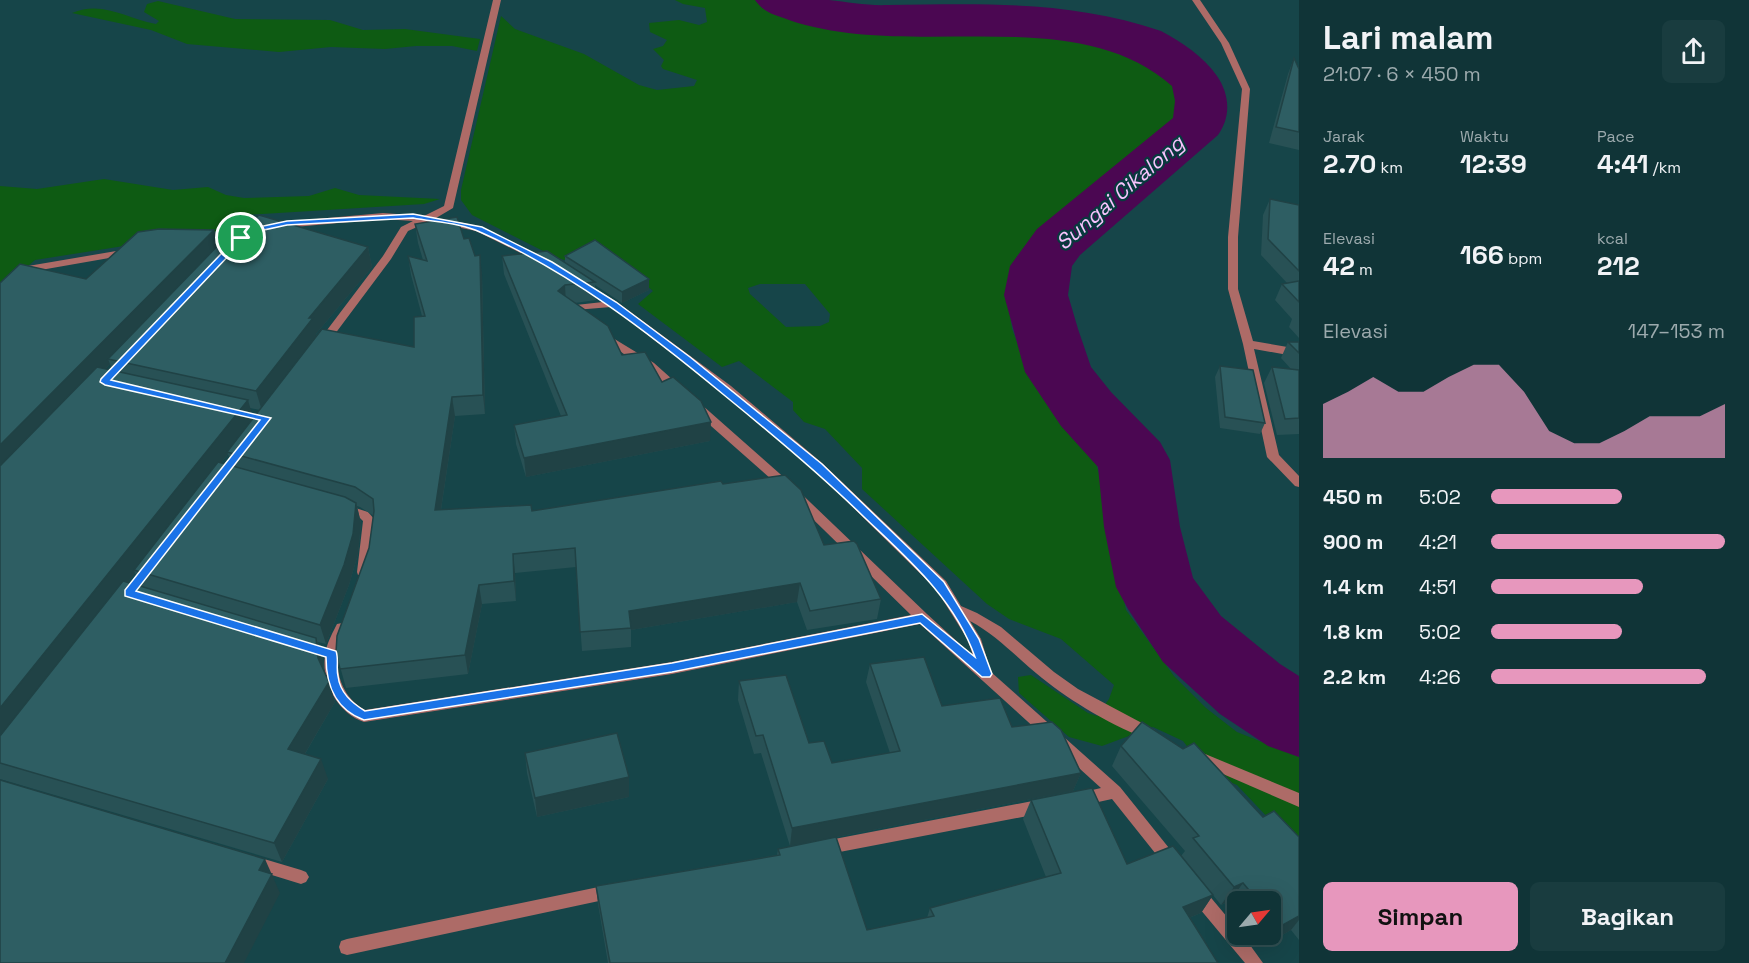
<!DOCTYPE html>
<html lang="id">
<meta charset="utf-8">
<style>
:root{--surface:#103437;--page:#193c3f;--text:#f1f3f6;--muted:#9caaad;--line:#304f52;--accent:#e797bd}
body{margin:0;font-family:"Space Grotesk",sans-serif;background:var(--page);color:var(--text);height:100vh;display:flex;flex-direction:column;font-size:22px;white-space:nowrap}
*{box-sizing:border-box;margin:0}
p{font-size:20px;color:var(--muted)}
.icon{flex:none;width:33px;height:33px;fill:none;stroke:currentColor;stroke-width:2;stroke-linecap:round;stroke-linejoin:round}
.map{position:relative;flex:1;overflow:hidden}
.side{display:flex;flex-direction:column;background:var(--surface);width:450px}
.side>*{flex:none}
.needle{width:39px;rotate:61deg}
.fabs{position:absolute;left:1227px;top:891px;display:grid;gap:12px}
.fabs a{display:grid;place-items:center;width:54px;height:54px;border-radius:9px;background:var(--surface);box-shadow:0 6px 24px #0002,0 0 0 2px var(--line);font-size:30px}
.pin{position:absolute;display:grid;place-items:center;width:51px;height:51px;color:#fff;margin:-26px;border:3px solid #fff;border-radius:50%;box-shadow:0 2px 6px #0007}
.round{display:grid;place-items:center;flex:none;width:63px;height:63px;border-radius:9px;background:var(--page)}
.summary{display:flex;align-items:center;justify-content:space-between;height:102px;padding:0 24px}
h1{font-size:33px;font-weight:700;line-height:45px}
.metrics{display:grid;grid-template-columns:repeat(3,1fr);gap:9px;height:102px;padding:6px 24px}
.metrics div{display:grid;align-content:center}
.metrics b{font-size:26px;font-weight:700}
.metrics small{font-size:16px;font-weight:400}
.metrics p{font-size:16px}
.chart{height:168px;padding:12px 24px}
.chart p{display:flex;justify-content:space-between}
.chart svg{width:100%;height:108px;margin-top:6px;fill:var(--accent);opacity:.7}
.action{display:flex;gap:12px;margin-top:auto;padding:12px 24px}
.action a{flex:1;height:69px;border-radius:9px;background:var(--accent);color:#111;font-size:24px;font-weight:700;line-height:69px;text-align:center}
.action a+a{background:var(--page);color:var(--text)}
ul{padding:0 24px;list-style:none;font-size:20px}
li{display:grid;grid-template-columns:96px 72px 1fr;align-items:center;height:45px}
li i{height:15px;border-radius:8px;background:var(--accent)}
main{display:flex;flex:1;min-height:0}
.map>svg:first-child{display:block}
.green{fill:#0e5b13;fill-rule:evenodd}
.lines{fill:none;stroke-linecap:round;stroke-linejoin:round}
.river{fill:#4b0752;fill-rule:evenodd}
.street{fill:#ad6b67;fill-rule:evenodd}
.wall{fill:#285155;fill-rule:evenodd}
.shaded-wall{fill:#204245}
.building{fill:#2e5e63;stroke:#204245;stroke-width:1.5}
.route{fill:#1a73e8;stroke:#fff;stroke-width:1.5;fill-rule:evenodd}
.labels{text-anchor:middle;stroke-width:4.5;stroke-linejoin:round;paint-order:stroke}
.water-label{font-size:21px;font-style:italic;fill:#f9c4fe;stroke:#083a3e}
</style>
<main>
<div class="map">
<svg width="1299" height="963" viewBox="0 0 1299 963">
<rect width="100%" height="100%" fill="#164549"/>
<!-- green -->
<g class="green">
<path d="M 675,0 L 760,0 L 784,12 L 862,23 L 973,24 L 1038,18 L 1065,23 L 1117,43 L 1152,62 L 1174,80 L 1188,99 C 1179,143 1158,133 1141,163 L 1077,201 L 1017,256 L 1006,287 L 1012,329 L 1022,355 L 1037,380 L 1076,416 L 1092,447 L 1099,474 L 1116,500 L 1124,530 L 1120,583 L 1126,610 L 1174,676 L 1206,708 L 1237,732 L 1299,757 L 1299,859 L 1273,823 L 1237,785 L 1207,772 L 1183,741 L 1153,727 L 1102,746 L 1069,737 L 1019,693 L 1018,677 L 1031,675 L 1088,713 L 1097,716 L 1109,699 L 1114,685 L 1061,639 L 1009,619 L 987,604 L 862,489 L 862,468 L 825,429 L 804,422 L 793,410 L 793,402 L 739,361 L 722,367 L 638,304 L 653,291 L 637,278 L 581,254 L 564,260 L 555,257 L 472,215 L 461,200 L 461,190 L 501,16 L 515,29 L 584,54 L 639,85 L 657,90 L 694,86 L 697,80 L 663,69 L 661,66 L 664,60 L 653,49 L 663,46 L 667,40 L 650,32 L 649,23 L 679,20 L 699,25 L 707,22 L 705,8 L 683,4 ZM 760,284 L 805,284 L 830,314 L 829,322 L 820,326 L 786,327 L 750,294 L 748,288 Z"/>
<path d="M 158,1 L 235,19 L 330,20 L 363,30 L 405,29 L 480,39 L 477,51 L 452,46 L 416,46 L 385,49 L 331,47 L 279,52 L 187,44 L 151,30 L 72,13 C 103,0 127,19 156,24 L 159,21 L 144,12 L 147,4 Z"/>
<polygon points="104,179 173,190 208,187 226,195 244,198 309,196 335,188 359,195 440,199 424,204 245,215 238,228 35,260 0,290 0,186 37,189"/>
</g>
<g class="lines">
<!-- river -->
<path class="river" d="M 755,0 C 779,0 805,0 829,0 C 848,2 868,6 888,5 C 985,4 1070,0 1161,31 C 1183,43 1203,56 1217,76 C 1230,95 1231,117 1218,135 L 1080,255 L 1072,266 L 1068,295 L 1078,329 L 1091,367 L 1111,392 L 1160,442 L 1170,460 L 1180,527 L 1193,578 L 1221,616 L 1280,664 L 1299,676 L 1299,757 L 1268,746 L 1220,714 L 1163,662 L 1128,609 L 1116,587 L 1104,527 L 1098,467 L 1061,426 L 1025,372 L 1004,295 L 1010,266 L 1037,229 L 1173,118 L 1175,101 L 1172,86 C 1075,0 912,62 789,20 C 775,15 764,13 755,0 Z"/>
<!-- street -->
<g class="street">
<polygon points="493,0 501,0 453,208 431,221 408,231 391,259 326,346 318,346 317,344 318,342 383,256 401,227 413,221 383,219 272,229 267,226 272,223 383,213 424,216 444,206"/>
<polygon points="1192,0 1200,0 1229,43 1250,89 1238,237 1238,289 1253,341 1299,349 1299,357 1254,349 1279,455 1299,476 1299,487 1295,486 1267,457 1243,344 1228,289 1228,237 1242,89 1221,43"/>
<polygon points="445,219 482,227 548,260 543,263 539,262 476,231 442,224 442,220"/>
<polygon points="243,229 248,232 246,234 201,242 196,239 201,236"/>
<polygon points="128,249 133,252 132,254 35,271 4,297 0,298 0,290 28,266"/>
<path d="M 583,281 L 617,302 L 731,386 L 822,463 L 946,581 L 961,606 L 977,613 L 1001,627 L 1054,672 L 1078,689 L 1155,730 L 1157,734 L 1155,738 L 1150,740 C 1116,728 1070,701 1042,678 C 1018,659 998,636 970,621 L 981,639 L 991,672 L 1120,787 L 1177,858 L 1180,863 L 1177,868 L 1172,870 L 1167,868 L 1112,799 L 1080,806 L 1075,804 L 1073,799 L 1075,794 L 1101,788 L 920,624 L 672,674 L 364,722 C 336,712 319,679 326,650 C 328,641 333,632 337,624 L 342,623 L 347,624 L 349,628 C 345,636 341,643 339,651 C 334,674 344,699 365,710 L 672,662 L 911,615 L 780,487 L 694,411 L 692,408 L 698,404 L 702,405 L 788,481 L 927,614 L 973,656 L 968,640 L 936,589 L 814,469 L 723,392 L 611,307 L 563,311 L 562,309 L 563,307 L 567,306 L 603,302 L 579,286 L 578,284 Z"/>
<polygon points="603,332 654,363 682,388 684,391 682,394 674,394 646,369 599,337 598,335"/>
<polygon points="343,504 368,512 375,520 369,572 368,575 358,575 357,572 363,521 360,518 339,511 337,508 339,505"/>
<polygon points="1198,751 1299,793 1299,807 1193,761 1191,757 1193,753"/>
<polygon points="1043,799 1048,801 1050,806 1048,811 1043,813 824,855 819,853 816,848 819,843 824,841"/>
<polygon points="254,856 301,870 306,872 309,877 306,882 301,884 249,868 246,863 249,858"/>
<polygon points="613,884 619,886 621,891 619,896 613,898 347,955 341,953 339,947 341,941 347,939"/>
<polygon points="1196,885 1202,887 1238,930 1238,934 1242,934 1263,963 1245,963 1190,897 1188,892 1190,887"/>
</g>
</g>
<!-- wall -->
<g class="wall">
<polygon points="1294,58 1299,69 1299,150 1269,143 1288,74"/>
<polygon points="1270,199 1299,205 1299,338 1289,327 1292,319 1275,300 1282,284 1287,283 1261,255 1263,215"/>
<path d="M 415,224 L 464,239 L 475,256 L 482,274 L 485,414 L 455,416 L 441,510 L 532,511 L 723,484 L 824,545 L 881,599 L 877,619 L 807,630 L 797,602 L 631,630 L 631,647 L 582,651 L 576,567 L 515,573 L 516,601 L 482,604 L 468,674 L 346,688 L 336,652 L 369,548 L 374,516 L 360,507 L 357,506 L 361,523 L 358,554 L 349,585 L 326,644 L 318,642 L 323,659 L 324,670 L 329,682 L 335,702 L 305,754 L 328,779 L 282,862 L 0,779 L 0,283 L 86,279 L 214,230 L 218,245 L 368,247 L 372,267 L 316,334 L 317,336 L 414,347 L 422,316 L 411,275 L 408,256 L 423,260 L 418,243 ZM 110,364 L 112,370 L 105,369 ZM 250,408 L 260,410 L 253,419 ZM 228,454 L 232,466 L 221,463 ZM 135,573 L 141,586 L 128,582 Z"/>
<polygon points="502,256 565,263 565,256 649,290 622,303 595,285 596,300 575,303 622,355 662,382 710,441 526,477 516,444 514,425 561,416 504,274"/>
<polygon points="1288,342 1299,342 1299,434 1277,435 1264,383 1272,367 1291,369 1281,358"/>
<polygon points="1220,366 1265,423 1260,434 1220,428 1215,377"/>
<polygon points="870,664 942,706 1012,727 1081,773 1073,791 790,846 761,753 754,754 738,700 739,681 832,763 890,753 866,682"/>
<polygon points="1121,746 1263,817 1299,837 1299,940 1291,930 1267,944 1258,934 1270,934 1270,902 1238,902 1238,910 1230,901 1221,905 1213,895 1201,913 1189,918 1218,963 608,963 598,904 596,886 777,855 778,849 867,930 927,918 930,908 1046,877 1023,819 1031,800 1127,864 1181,856 1185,851 1112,766"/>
<polygon points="525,753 629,797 537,817 527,773"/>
</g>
<!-- shaded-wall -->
<g class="shaded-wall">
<polygon points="214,230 220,251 108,359 110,364 0,478 0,445"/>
<polygon points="368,247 372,267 316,334 317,338 262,411 256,391 309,318"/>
<polygon points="480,255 482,274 485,414 483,395"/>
<polygon points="649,279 649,290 622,303 622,292"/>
<polygon points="565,285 566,304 558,291"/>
<polygon points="452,397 455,416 438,529 435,510"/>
<polygon points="248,400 254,421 227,452 228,454 137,571 134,570 135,573 0,744 0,708"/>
<polygon points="711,422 710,441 526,477 524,458"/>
<polygon points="356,503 361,523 358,554 349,585 326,644 320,625"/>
<polygon points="513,554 515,573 516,601 514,581"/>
<polygon points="800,583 797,602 631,630 629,611"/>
<polygon points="479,585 482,604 468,674 465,655"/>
<polygon points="316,638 323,659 324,678 318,658"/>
<polygon points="329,682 335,702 296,769 288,749"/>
<polygon points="321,759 328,779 282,862 274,843"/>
<polygon points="1081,773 1073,791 790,846 792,828"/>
<polygon points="629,777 629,797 537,817 535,798"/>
<polygon points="265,859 280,893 244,963 225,963 259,870"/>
<polygon points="1243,883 1230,901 1221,905 1234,887"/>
<polygon points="1213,895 1201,913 1171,925 1183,907"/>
<polygon points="1299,916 1299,920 1291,930 1267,944 1281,926"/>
</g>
<!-- building -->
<g class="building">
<polygon points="1294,58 1299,69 1299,132 1276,127"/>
<polygon points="1270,199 1299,205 1299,271 1268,239"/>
<polygon points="259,215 368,247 309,318 313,318 256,391 108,359 231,232 240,232"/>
<polygon points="457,217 464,239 469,238 475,256 480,255 483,395 452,397 435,510 531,505 532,511 721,481 723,484 785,475 801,490 824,545 854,541 857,544 881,599 810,611 800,583 629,611 631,628 580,632 575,548 513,554 514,581 479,585 465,655 340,669 336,652 337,636 369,548 374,511 373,499 355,487 227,452 322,329 414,347 414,317 425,316 408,256 427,261 415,224"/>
<polygon points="159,229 214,230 0,445 0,283 20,264 86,279 138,232"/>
<polygon points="595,240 649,279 622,292 565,256"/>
<polygon points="547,251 595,282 565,285 558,291 608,326 622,355 645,352 662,382 673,377 701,401 711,422 524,458 514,425 567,415 502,256"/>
<polygon points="1299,281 1299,302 1282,284"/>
<polygon points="1288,342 1299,342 1299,353"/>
<polygon points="1220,366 1253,370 1265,423 1225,417"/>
<polygon points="97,367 248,400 0,708 0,466"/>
<polygon points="1272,367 1299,370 1299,418 1285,419"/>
<polygon points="218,462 345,497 356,503 353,534 344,565 320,625 134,570"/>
<polygon points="123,581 316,638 318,658 329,682 288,749 321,759 274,843 0,763 0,736"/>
<polygon points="924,657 942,706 1000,698 1012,727 1052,722 1061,730 1081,773 792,828 763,735 756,736 739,681 786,675 809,743 824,741 832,763 900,751 870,664"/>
<polygon points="1142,722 1183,749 1194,743 1263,817 1274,811 1299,837 1299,916 1281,926 1270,915 1270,902 1259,902 1243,883 1234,887 1193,838 1199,836 1121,746"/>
<polygon points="617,733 629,777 535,798 525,753"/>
<polygon points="0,780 265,859 259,870 272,874 225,963 0,963"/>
<polygon points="1092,788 1127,864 1173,846 1213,895 1183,907 1218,963 610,963 596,886 780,855 778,849 836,837 867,930 934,916 930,908 1061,873 1031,800"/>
</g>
<!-- route -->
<path class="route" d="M 413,214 L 482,227 L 552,262 L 616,302 L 690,357 L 822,464 L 944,582 L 979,639 L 992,674 L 990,677 L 982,677 L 920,623 L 672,672 L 364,720 C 336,710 326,685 326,657 L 125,596 L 125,590 L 260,420 L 105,385 L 100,382 L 101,379 L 244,230 L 287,221 ZM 413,218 C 434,222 461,223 480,232 C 570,272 648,332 724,395 C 772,434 819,473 864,517 C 908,559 954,598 975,657 L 922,614 L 672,663 L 365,711 C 352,703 340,693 338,676 C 336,668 339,659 336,651 L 136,591 L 271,418 L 111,380 L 250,233 L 287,225 Z"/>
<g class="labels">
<!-- water labels -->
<g class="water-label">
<text transform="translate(1120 193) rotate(-41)" y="7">Sungai Cikalong</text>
</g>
</g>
</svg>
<div class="fabs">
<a><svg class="needle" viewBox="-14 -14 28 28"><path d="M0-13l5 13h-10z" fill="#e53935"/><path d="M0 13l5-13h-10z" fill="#9caaad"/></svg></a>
</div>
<div class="pin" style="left:241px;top:238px;background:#1e9e55"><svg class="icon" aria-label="arrive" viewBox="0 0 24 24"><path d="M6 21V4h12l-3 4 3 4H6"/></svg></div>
</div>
<section class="side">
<div class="summary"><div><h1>Lari malam</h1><p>21:07 · 6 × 450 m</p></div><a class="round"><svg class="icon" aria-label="share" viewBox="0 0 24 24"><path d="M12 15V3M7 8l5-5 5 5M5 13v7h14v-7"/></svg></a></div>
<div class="metrics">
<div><p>Jarak</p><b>2.70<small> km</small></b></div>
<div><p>Waktu</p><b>12:39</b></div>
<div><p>Pace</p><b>4:41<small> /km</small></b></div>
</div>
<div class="metrics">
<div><p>Elevasi</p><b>42<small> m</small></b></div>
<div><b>166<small> bpm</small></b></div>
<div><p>kcal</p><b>212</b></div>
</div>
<div class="chart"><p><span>Elevasi</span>147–153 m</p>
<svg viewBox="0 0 160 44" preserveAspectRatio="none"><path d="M0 44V22L10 17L20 11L30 17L40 17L50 11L60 6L70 6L80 17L90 33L100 38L110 38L120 33L130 27L140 27L150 27L160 22V44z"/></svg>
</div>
<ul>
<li><b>450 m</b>5:02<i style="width:56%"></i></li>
<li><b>900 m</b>4:21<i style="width:100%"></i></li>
<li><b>1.4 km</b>4:51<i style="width:65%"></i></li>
<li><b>1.8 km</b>5:02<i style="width:56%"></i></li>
<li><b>2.2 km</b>4:26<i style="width:92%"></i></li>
</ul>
<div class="action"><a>Simpan</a><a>Bagikan</a></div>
</section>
</main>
